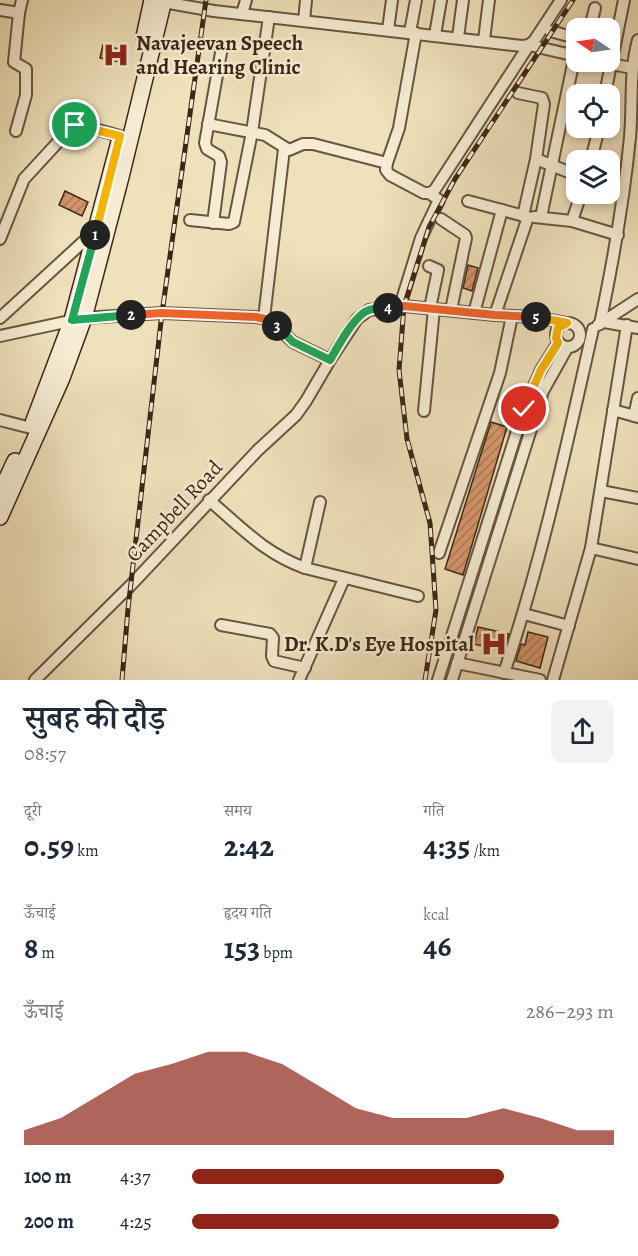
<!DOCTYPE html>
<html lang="hi">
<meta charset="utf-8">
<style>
:root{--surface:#fff;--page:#f2f2f3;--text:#1f2937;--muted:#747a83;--accent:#8f2418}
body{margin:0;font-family:Alegreya,"Noto Serif Devanagari",serif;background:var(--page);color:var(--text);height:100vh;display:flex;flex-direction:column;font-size:22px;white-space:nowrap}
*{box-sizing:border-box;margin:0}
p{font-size:20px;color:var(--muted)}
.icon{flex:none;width:33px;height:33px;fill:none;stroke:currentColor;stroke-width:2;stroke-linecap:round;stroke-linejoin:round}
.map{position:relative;height:680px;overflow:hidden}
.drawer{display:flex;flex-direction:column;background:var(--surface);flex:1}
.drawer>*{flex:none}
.needle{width:39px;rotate:283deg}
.tools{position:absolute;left:566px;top:18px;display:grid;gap:12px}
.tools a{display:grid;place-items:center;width:54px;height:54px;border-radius:12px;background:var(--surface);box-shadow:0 3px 9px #0003;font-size:30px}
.pin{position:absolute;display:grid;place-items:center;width:51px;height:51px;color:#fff;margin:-26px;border:3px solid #fff;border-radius:50%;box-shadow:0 2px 6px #0007}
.km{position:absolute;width:30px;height:30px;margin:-15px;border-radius:50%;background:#222;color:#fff;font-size:16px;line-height:30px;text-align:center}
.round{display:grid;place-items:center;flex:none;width:63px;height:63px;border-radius:12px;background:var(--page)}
.summary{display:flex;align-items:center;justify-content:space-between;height:102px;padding:0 24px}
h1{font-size:33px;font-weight:600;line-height:45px}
.metrics{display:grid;grid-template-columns:repeat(3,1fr);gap:9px;height:102px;padding:6px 24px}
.metrics div{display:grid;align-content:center}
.metrics b{font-size:30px;font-weight:600}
.metrics small{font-size:16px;font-weight:400}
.metrics p{font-size:16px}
.chart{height:168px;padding:12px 24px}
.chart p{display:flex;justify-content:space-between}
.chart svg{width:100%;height:108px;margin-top:6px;fill:var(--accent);opacity:.7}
ul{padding:0 24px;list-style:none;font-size:20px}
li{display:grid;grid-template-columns:96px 72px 1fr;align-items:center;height:45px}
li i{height:15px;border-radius:8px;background:var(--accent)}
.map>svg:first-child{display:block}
.building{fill:url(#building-hatch);stroke:#3c2616;stroke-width:1.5}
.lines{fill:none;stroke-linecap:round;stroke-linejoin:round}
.street-casing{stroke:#69553f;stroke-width:14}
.secondary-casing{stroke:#3c2616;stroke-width:18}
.street{stroke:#f5ecd3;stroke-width:10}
.secondary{stroke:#f5ecd3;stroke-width:15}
.rail-casing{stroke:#3c2616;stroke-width:5}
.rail{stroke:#f5ecd3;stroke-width:3;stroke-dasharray:9;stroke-linecap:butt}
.split-1-casing{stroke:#fff;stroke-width:12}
.split-2-casing{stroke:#fff;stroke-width:12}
.split-3-casing{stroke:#fff;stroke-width:12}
.split-4-casing{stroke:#fff;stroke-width:12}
.split-5-casing{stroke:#fff;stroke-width:12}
.split-6-casing{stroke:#fff;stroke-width:12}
.split-1{stroke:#f5b400;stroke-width:8}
.split-2{stroke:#22a559;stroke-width:8}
.split-3{stroke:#f0652b;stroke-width:8}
.split-4{stroke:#22a559;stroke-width:8}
.split-5{stroke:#f0652b;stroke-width:8}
.split-6{stroke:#f5b400;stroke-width:8}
.labels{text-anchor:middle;stroke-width:5;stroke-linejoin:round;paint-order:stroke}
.poi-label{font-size:21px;font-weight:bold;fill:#3c2616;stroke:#f5ecd3;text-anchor:start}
.street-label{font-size:21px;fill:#3c2616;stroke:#f5ecd3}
</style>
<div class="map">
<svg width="638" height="680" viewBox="0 0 638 680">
<defs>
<pattern id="building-hatch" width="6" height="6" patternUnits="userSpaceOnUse" patternTransform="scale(1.5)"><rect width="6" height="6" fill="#d4966b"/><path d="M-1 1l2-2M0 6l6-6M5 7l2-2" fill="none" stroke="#ad7a57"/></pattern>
</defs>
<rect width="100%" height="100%" fill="#efe1bb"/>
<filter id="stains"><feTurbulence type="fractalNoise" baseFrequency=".00333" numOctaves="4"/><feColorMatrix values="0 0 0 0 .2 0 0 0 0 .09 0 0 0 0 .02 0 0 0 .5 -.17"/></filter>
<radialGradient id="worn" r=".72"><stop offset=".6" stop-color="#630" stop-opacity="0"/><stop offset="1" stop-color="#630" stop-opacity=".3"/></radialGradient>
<!-- building -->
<g class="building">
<polygon points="103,45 123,50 120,62 100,58"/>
<polygon points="65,191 88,202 82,216 59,205"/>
<polygon points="468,265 478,268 472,291 463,288"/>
<polygon points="491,422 507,427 463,575 445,569"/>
<polygon points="478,627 509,634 503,651 474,644"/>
<polygon points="528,632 548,637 540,668 516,661 521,644 525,645"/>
</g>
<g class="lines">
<!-- street casing -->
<g class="street-casing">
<g id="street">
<polyline points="158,1 214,11 522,46 529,45 534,41 561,0"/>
<polyline points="0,10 19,13"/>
<polyline points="242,14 246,0"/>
<polyline points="304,21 306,0"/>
<polyline points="590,28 595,8"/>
<polyline points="388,30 392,0"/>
<polyline points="550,31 576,38"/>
<polyline points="410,32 416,0"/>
<polyline points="435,35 441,0"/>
<polyline points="458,37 463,0"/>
<polyline points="484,40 489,0"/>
<polyline points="601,62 632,68"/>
<polyline points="518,93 542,98 544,104 536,159 523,216"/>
<polyline points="605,94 624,0"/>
<polyline points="208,124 265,135 289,150 303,144 313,144 387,163 399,128 416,33"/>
<polyline points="16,131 26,95 26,69 14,62 19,13 22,0"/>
<polyline points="536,159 576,175"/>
<polyline points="591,160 599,128"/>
<polyline points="387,163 386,170 390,175 424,193 429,193 434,191 529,45 576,56"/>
<polyline points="468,201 528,217 495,315"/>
<polyline points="534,217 572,221 618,235"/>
<polyline points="541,217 576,50"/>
<polyline points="441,219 465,235 466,238 451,310"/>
<polyline points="190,220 229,224 234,222 252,132 269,17"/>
<polyline points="572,221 581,194"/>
<polyline points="213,223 221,162 219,156 207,149 205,143 222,47"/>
<polyline points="0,239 24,179 71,128 80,125 120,136"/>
<polyline points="429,266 438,270 430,308"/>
<polyline points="400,306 421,238 439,200 429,193"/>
<polyline points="474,313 502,210"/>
<polyline points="0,318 95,231"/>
<polyline points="264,318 284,149"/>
<polyline points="604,322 638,328"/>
<circle cx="568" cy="335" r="12"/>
<path d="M 600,324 C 613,262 624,200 630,137 C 633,104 629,72 638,40"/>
<polyline points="598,325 638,299"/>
<polyline points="0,336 84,318 162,313 256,317 270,320 293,342 330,360 357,319 369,310 404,306 495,315 536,317 567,323"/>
<polyline points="613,410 638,417"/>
<polyline points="424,411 434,309"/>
<polyline points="634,416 638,398"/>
<polyline points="0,420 31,428"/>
<polyline points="601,491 638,498"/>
<path d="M 209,500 C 242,528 264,553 305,568"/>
<polyline points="320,502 305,568 418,596"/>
<polyline points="591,548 638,559"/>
<polyline points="439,553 500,373 512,316"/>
<polyline points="524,614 569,626"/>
<polyline points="221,625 270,634 273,638 272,656 274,661 305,668"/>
<polyline points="457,663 540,680"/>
<path d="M 504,673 C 542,560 567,444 593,329"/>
<polyline points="35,680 131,585 258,450 296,415 306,401 330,360"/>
<polyline points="299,680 344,579"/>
<polyline points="438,680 524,409 541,370 558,343"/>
<polyline points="452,680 543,391 567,348"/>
<polyline points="553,680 591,548 627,325"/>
</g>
</g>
<!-- secondary casing -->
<g class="secondary-casing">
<g id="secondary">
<polyline points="144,37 152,0"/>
<polyline points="33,423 72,320 119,142"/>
<polyline points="0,493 15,461"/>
<polyline points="0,517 62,378 84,318 121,177 164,0"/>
</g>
</g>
<!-- street -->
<use href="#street" class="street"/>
<!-- secondary -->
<use href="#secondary" class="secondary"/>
<!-- rail casing -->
<g class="rail-casing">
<g id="rail">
<polyline points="122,680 128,609 162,313 206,0"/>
<polyline points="425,680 436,610 430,523 407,439 399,370 404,306 429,227 455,179 573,0"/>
</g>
</g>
<!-- rail -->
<use href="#rail" class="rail"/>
</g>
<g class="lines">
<!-- split-1 casing -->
<g class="split-1-casing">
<polyline id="split-1" points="75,125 120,136 95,235"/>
</g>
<!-- split-2 casing -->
<g class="split-2-casing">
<polyline id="split-2" points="95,235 72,320 131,315"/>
</g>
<!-- split-3 casing -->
<g class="split-3-casing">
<polyline id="split-3" points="131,315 162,313 256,317 270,320 277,326"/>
</g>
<!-- split-4 casing -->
<g class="split-4-casing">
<path id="split-4" d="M 277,326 L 293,342 L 330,360 C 338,347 354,315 369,310 C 375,308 382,308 388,308"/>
</g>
<!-- split-5 casing -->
<g class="split-5-casing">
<polyline id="split-5" points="388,308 404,306 495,315 536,317"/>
</g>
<!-- split-6 casing -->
<g class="split-6-casing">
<polyline id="split-6" points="524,409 541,370 558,343 556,338 558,328 567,323 536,317"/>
</g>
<!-- split-1 -->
<use href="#split-1" class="split-1"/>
<!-- split-2 -->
<use href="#split-2" class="split-2"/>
<!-- split-3 -->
<use href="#split-3" class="split-3"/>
<!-- split-4 -->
<use href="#split-4" class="split-4"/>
<!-- split-5 -->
<use href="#split-5" class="split-5"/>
<!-- split-6 -->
<use href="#split-6" class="split-6"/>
</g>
<!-- icons -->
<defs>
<g id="hospital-bare" transform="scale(2.07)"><path d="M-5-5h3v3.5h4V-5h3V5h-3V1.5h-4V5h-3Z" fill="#8f2418" stroke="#f5ecd3" stroke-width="2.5" paint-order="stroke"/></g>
</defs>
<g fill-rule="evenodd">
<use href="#hospital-bare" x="116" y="55"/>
<use href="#hospital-bare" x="494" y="644"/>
</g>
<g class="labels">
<!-- poi labels -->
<g class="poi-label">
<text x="136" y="50">Navajeevan Speech<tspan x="136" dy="24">and Hearing Clinic</tspan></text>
<text x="474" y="651" text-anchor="end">Dr. K.D's Eye Hospital</text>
</g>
<!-- street labels -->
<g class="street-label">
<text transform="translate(174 511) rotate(-47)" y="7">Campbell Road</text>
</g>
</g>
<rect width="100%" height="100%" filter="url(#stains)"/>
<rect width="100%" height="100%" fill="url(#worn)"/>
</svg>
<div class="tools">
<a><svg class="needle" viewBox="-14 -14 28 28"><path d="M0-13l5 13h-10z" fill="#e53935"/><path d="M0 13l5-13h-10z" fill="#747a83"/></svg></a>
<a><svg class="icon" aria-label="locate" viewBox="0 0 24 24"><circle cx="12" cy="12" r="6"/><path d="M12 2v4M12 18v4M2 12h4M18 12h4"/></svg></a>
<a><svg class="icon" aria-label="layers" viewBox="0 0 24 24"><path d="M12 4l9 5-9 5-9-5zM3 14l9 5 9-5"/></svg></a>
</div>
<div class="pin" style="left:75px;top:125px;background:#1e9e55"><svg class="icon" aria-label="arrive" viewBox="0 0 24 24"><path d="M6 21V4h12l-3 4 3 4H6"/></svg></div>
<div class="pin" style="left:524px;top:409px;background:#d93025"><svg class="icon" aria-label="check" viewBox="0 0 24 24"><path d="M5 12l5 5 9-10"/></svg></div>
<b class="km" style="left:95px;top:235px">1</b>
<b class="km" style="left:131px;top:315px">2</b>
<b class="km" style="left:277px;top:326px">3</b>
<b class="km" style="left:388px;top:308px">4</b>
<b class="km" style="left:536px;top:317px">5</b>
</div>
<section class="drawer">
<div class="summary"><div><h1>सुबह की दौड़</h1><p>08:57</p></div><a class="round"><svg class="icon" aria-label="share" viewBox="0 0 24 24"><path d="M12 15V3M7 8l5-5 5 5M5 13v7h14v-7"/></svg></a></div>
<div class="metrics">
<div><p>दूरी</p><b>0.59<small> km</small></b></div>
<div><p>समय</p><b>2:42</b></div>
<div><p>गति</p><b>4:35<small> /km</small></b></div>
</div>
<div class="metrics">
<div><p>ऊँचाई</p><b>8<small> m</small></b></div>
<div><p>हृदय गति</p><b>153<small> bpm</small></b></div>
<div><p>kcal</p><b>46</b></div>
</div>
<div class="chart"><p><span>ऊँचाई</span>286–293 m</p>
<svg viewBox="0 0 160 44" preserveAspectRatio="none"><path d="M0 44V38L10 33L20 24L30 15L40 11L50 6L60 6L70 11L80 20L90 29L100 33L110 33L120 33L130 29L140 33L150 38L160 38V44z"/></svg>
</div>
<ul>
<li><b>100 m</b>4:37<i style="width:74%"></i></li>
<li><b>200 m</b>4:25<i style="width:87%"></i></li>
</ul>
</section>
